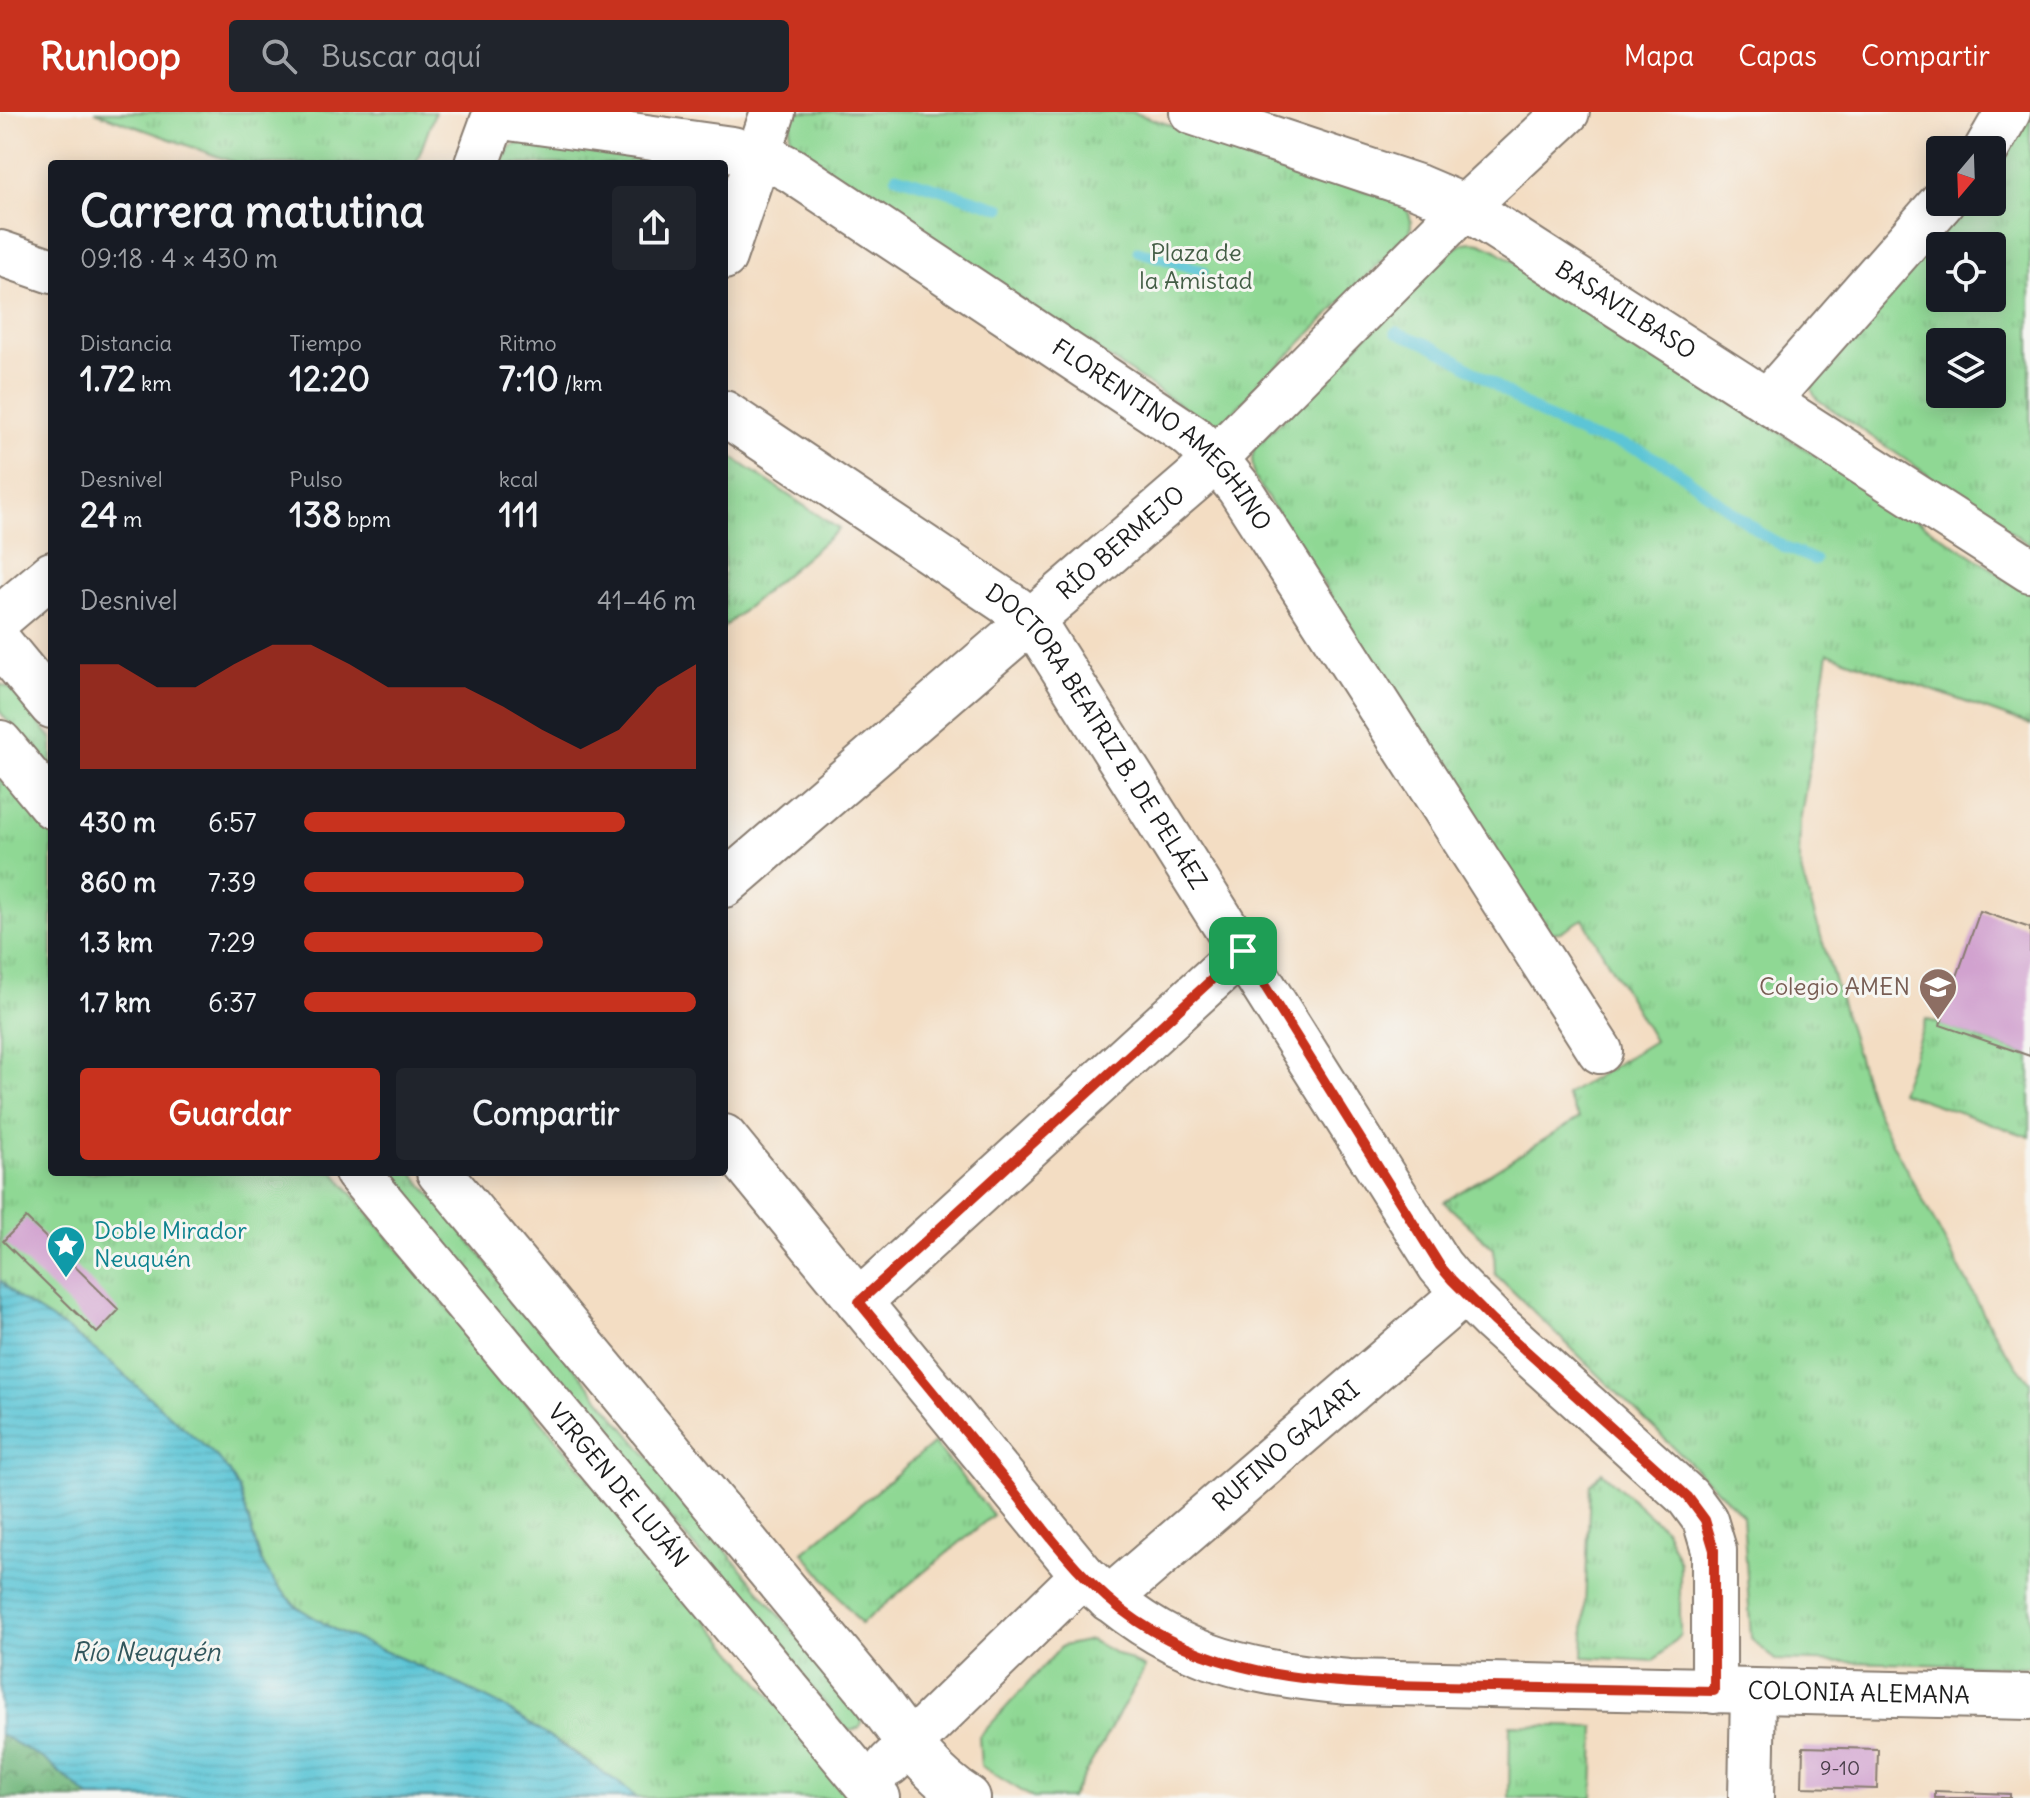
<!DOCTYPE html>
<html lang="es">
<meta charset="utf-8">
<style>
:root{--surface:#171b24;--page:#20242c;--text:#f1f3f6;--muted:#9ea1a6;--accent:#c8321e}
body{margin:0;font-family:Delius,sans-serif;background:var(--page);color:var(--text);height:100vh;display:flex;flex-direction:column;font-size:30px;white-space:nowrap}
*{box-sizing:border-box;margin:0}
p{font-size:26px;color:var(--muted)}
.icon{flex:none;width:44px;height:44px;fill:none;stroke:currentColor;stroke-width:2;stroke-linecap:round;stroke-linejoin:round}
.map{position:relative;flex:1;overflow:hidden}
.panel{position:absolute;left:48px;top:48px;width:680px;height:1016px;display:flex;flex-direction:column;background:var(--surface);border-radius:8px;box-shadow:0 4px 20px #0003}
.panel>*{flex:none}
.needle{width:52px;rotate:199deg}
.tools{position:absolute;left:1926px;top:24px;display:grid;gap:16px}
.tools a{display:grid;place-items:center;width:80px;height:80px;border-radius:8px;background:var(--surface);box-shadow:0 4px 20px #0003;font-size:40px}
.pin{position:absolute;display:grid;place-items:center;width:68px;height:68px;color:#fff;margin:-34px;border-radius:16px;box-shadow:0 4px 12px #0006}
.round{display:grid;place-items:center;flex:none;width:84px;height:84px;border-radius:8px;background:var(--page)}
.summary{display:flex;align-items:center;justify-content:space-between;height:136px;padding:0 32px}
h1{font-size:44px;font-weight:800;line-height:60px}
.figures{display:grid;grid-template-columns:repeat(3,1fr);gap:12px;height:136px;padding:8px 32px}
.figures div{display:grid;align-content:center}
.figures b{font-size:34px;font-weight:800}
.figures small{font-size:22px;font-weight:400}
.figures p{font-size:22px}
.chart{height:224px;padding:16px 32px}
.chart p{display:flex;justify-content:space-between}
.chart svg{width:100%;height:144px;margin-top:8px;fill:var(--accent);opacity:.7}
.cta{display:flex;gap:16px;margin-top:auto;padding:16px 32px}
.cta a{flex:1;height:92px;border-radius:8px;background:var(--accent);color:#fff;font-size:32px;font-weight:800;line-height:92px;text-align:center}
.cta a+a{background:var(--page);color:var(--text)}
ul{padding:0 32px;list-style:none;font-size:26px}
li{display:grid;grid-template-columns:128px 96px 1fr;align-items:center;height:60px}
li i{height:20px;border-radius:10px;background:var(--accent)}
header{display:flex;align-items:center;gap:48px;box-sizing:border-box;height:112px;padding:0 40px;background:var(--accent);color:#fff}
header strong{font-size:38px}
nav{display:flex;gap:44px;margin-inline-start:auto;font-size:28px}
.search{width:560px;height:72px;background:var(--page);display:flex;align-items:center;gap:20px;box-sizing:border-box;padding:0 28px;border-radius:8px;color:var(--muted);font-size:30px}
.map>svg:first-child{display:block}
.grass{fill:url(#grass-tufts);stroke:#567a58;stroke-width:2;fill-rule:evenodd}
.forest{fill:url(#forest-crowns);stroke:#486a4d;stroke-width:2}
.water{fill:url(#water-rules);stroke:#3c7079;stroke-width:2}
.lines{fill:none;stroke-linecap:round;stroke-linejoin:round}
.stream{stroke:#5bc5d6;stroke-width:11}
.building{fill:#d1a2cf}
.minor-casing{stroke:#887c70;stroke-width:48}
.minor{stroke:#fff;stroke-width:44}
.route-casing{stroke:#fff;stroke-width:16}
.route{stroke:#c8321e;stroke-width:10}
.labels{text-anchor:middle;stroke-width:6;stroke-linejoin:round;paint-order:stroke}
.number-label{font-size:20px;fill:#493e49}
.park-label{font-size:24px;fill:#445e46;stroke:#f6f6f2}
.street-label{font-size:24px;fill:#1c1c1c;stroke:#f6f6f2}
.education-label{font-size:24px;fill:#785e54;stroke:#f6f6f2;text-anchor:end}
.culture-label{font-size:24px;fill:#0d838f;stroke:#f6f6f2;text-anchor:start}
.water-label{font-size:26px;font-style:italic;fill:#32575d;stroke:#f6f6f2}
</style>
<header>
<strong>Runloop</strong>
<div class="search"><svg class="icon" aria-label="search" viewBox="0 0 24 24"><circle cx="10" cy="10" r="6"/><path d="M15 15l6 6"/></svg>Buscar aquí</div>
<nav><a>Mapa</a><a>Capas</a><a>Compartir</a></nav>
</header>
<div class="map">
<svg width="2030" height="1686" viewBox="0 0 2030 1686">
<defs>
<pattern id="grass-tufts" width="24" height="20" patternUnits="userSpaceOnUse" patternTransform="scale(2)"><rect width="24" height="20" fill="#8fd894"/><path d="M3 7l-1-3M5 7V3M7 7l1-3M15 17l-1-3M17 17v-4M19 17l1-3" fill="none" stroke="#7bb97f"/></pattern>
<pattern id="forest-crowns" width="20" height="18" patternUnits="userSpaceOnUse" patternTransform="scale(2)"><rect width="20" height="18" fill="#73b87e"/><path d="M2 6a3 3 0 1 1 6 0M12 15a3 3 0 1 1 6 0" fill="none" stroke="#5e9566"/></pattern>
<pattern id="water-rules" width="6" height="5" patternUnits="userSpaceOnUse" patternTransform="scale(2)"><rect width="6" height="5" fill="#5bc5d6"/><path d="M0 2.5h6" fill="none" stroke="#4fa9b7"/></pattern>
</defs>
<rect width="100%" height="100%" fill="#f6f6f2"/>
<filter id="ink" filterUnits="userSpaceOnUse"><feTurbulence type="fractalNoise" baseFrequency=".0125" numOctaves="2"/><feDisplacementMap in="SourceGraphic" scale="16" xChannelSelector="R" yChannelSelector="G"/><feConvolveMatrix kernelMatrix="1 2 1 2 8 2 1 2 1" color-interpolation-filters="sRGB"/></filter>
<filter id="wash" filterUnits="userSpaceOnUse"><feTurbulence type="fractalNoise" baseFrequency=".006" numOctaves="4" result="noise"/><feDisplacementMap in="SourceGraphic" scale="32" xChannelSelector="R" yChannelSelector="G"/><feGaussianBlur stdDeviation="1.8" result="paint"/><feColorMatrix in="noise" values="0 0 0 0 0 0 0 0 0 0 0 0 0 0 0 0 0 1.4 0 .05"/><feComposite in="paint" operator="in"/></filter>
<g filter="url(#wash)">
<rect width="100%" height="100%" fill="#f3ddc3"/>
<!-- grass -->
<g class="grass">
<polygon points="95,0 435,0 416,52 239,52"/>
<path d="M 795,0 L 1132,0 L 1395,89 C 1409,95 1413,106 1410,120 L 1225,308 L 1214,311 L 1207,311 L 797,39 C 785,24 790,17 795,0 Z"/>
<path d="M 2021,0 L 2030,0 L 2030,433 L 1817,287 C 1812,281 1810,275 1812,268 L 1963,90 L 1992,90 L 1992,56 ZM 1940,134 L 1992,134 L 1992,186 L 1940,186 ZM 1940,230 L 1992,230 L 1992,282 L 1940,282 Z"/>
<polygon points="525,28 692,52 501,52 510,35"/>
<polygon points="1472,130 1480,131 1494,137 2030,481 2030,613 1828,541 1800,709 1799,746 1802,762 1870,985 1890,1027 1993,1219 2007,1241 2030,1270 2030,1555 1775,1548 1751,1526 1743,1403 1495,1162 1494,1137 1444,1090 1579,1006 1566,983 1654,929 1583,807 1560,820 1549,821 1254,365 1252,346 1254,336 1452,138 1464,131"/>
<polygon points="724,340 839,417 724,515"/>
<polygon points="0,572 10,576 52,627 52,663 0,600"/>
<polygon points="0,660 52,722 52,1060 334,1060 856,1686 637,1686 619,1671 565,1634 382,1539 333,1517 297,1495 275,1471 261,1449 239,1377 185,1319 104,1245 67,1217 18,1186 2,1171 0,1168"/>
<polygon points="1926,907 2030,944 2030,1025 1900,980"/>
<path d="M 382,1060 L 412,1060 L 860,1600 L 863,1606 C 862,1615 856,1620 847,1618 Z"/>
<polygon points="934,1331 993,1403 861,1512 803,1440"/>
<polygon points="1602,1360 1665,1417 1680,1451 1680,1523 1654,1549 1583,1545 1590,1372"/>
<polygon points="1090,1528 1145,1556 1071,1686 1033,1686 981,1654 979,1625 1062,1534"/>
<polygon points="1510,1613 1595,1615 1593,1686 1509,1686"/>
</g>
<!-- forest -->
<polygon class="forest" points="0,1622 45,1648 90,1686 0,1686"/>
<!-- water -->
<polygon class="water" points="0,1168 18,1186 67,1217 104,1245 218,1346 230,1361 239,1377 261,1449 275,1471 297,1495 333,1517 442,1564 502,1594 619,1671 637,1686 90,1686 45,1648 0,1622"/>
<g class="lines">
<!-- stream -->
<g class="stream">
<polyline points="896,64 1001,96"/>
<polyline points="1138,139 1203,159"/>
<polyline points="1396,220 1427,232 1456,247 1519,289 1550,307 1586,324 1618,331 1642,339 1670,354 1761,421 1786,436 1815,448"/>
</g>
</g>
<g id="blocks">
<!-- building -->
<g class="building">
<polygon points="1980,799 2030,816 2030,944 1940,913"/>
<polygon points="26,1106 119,1198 97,1221 3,1129"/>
<polygon points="1803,1635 1878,1637 1877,1677 1802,1675"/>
<polygon points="1935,1679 2010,1682 2010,1686 1935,1686"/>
</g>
</g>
</g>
<g filter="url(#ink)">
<use href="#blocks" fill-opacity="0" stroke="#887c70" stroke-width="2"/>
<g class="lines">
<!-- minor casing -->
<g class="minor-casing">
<g id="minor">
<path id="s1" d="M 1192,0 L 1418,75 L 1465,95 L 2030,458"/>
<path id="s2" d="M 495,4 L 732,37 L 769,47 L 791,58 L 1191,324 L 1216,347 L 1239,376 L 1600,939"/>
<polyline points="1986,38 2008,0"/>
<polyline points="477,52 496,0"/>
<polyline points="0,141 52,159"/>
<polyline points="724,145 773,0"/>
<polyline points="1767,289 1942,90"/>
<path id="s3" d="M 724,301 L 1015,496 L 1041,522 L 1440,1154 L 1452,1168 L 1493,1209 L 1688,1385 L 1705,1408 L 1714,1438 L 1714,1579"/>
<polyline points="0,506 52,462"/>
<polyline points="0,531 52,594"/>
<polyline points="0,631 52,694"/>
<path id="s4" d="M 724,773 L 1195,367 L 1465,95 L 1567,0"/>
<path id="s5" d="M 724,1025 L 1083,1463 C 1166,1543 1238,1560 1349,1570 L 2030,1585"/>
<path id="s6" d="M 357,1060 L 878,1686"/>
<path d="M 439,1060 L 876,1587 C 903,1623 929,1662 968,1686"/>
<polyline points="859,1190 1243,839"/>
<path id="s7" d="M 1109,1487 L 1464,1181"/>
<polyline points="889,1652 1083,1463"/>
<polyline points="1751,1686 1753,1580"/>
</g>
</g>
<!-- minor -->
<use href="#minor" class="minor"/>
</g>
</g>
<g class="lines" filter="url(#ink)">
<!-- route casing -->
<g class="route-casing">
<path id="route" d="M 1243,839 L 1440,1154 L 1452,1168 L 1493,1209 L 1688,1385 L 1705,1408 L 1714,1438 L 1714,1579 C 1639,1577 1564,1576 1490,1575 C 1372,1572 1239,1578 1137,1509 C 1085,1474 1048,1422 1009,1373 C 959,1312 909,1251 859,1190 Z"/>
</g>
<!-- route -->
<use href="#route" class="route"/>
</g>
<!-- icons -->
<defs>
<g id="school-pin" transform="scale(2)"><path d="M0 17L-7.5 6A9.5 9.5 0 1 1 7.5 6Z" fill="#8d6e63" stroke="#f6f6f2"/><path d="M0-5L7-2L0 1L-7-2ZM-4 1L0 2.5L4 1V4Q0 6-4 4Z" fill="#fff"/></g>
<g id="sight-pin" transform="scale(2)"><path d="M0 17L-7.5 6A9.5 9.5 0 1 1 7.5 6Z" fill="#0f9aa8" stroke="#f6f6f2"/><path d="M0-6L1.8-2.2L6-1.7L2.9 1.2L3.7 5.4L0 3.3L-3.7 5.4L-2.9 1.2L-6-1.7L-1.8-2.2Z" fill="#fff"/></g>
</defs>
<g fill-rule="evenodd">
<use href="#school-pin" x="1938" y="875"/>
<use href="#sight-pin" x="66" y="1133"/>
</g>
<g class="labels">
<!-- number labels -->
<g class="number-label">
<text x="1840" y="1663">9-10</text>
</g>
<!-- park labels -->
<g class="park-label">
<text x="1196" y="149">Plaza de<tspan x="1196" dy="28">la Amistad</tspan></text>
</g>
<!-- street labels -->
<g class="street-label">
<text dy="8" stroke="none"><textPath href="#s1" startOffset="480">BASAVILBASO</textPath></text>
<text dy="8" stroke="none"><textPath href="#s2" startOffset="760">FLORENTINO AMEGHINO</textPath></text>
<text dy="8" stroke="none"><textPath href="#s4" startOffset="524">RÍO BERMEJO</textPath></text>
<text dy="8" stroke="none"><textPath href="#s3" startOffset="502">DOCTORA BEATRIZ B. DE PELÁEZ</textPath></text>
<text dy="8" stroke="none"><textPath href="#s7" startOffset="234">RUFINO GAZARI</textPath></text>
<text dy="8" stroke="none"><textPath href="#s6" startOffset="408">VIRGEN DE LUJÁN</textPath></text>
<text dy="8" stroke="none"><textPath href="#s5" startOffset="1370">COLONIA ALEMANA</textPath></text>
</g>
<!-- education labels -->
<g class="education-label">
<text x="1910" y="883">Colegio AMEN</text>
</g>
<!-- culture labels -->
<g class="culture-label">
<text x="94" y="1127">Doble Mirador<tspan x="94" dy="28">Neuquén</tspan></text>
</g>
<!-- water labels -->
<g class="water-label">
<text x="146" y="1549">Río Neuquén</text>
</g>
</g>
</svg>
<div class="tools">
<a><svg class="needle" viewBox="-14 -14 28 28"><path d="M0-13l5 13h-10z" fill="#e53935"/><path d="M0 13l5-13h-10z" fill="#9ea1a6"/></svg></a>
<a><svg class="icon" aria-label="locate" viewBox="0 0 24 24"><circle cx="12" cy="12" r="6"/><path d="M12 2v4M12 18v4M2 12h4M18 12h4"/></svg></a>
<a><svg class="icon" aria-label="layers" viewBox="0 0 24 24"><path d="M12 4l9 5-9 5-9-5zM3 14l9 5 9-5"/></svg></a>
</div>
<div class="pin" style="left:1243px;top:839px;background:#1e9e55"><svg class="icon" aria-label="arrive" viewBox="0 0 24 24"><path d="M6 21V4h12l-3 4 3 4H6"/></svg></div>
<section class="panel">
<div class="summary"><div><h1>Carrera matutina</h1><p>09:18 · 4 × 430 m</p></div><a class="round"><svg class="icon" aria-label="share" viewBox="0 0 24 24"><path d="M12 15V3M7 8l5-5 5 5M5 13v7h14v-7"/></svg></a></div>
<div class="figures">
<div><p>Distancia</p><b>1.72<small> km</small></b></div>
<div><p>Tiempo</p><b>12:20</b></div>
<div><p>Ritmo</p><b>7:10<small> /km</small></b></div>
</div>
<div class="figures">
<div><p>Desnivel</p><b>24<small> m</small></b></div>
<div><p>Pulso</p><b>138<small> bpm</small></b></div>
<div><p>kcal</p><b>111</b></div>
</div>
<div class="chart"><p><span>Desnivel</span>41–46 m</p>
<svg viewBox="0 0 160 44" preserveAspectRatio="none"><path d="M0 44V12L10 12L20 19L30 19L40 12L50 6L60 6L70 12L80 19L90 19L100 19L110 25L120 32L130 38L140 32L150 19L160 12V44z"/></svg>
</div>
<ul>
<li><b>430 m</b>6:57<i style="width:82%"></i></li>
<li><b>860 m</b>7:39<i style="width:56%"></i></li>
<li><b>1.3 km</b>7:29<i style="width:61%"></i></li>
<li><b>1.7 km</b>6:37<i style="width:100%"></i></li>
</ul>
<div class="cta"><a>Guardar</a><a>Compartir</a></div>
</section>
</div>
